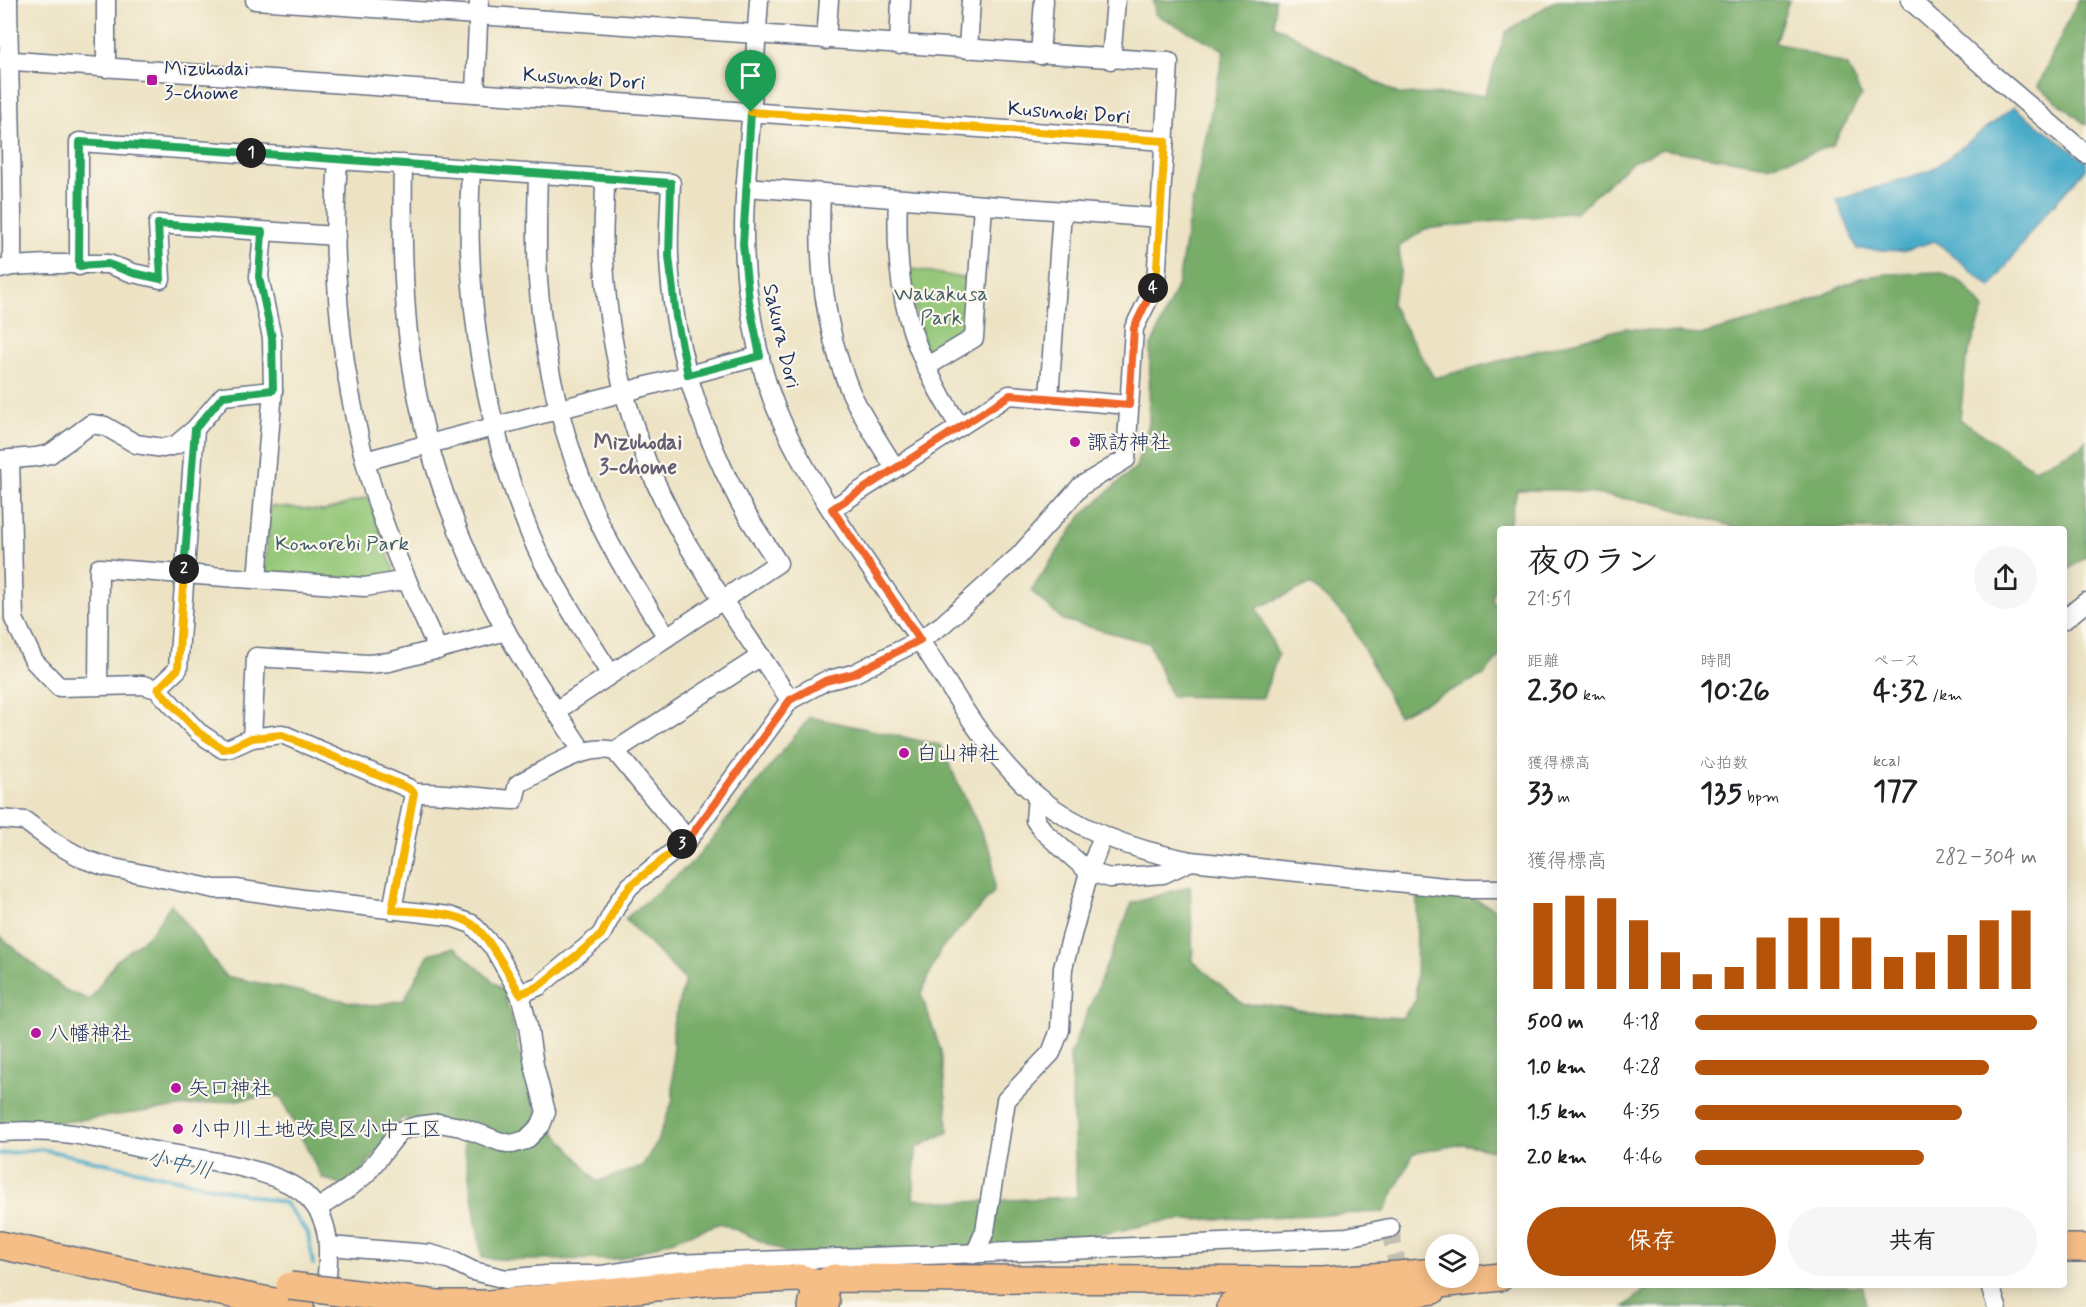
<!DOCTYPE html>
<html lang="ja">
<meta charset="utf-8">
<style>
:root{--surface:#fff;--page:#f6f6f6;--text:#202124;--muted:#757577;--accent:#b45309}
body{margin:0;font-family:Mynerve,"Klee One",sans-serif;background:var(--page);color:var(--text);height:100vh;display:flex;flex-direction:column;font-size:22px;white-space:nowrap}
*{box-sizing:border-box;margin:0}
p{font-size:20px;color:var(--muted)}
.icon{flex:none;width:33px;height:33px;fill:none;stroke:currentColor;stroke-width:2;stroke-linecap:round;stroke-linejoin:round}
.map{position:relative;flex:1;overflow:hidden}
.sheet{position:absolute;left:1497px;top:526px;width:570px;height:762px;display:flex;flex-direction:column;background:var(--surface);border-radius:6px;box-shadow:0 3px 15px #0003}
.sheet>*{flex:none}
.fabs{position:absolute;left:1425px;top:1234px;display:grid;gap:12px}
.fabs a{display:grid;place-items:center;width:54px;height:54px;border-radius:50%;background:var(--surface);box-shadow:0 3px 15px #0003;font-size:30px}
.pin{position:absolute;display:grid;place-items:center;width:51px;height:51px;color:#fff;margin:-62px -26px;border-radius:50% 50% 50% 0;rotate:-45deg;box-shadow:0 0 6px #0007}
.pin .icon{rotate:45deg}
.km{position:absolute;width:30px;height:30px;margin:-15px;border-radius:50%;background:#222;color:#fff;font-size:16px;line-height:30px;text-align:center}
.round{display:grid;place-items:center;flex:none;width:63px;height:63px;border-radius:32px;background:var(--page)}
.headline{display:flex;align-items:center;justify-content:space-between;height:102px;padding:0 30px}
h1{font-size:33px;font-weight:700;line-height:45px}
.stats{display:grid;grid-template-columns:repeat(3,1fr);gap:9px;height:102px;padding:6px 30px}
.stats div{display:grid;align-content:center}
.stats b{font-size:30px;font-weight:700}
.stats small{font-size:16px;font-weight:400}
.stats p{font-size:16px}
.chart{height:168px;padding:12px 30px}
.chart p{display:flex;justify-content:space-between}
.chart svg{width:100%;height:108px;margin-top:6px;stroke:var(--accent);stroke-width:6}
.action{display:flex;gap:12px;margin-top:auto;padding:12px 30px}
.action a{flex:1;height:69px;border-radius:36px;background:var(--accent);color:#fff;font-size:24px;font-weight:700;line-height:69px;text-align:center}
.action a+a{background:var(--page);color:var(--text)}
ul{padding:0 30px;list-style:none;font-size:20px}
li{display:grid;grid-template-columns:96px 72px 1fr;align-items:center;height:45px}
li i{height:15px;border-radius:8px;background:var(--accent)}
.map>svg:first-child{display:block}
.green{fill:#95c879;stroke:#587c6c;stroke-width:1.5}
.forest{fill:#78ac69;stroke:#4a6e64;stroke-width:1.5}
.water{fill:#4aacc9;stroke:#326e94;stroke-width:1.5}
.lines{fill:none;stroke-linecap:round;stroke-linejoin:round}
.stream{stroke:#4aacc9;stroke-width:4}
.minor-tunnel{stroke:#c3bfb0;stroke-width:18;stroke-dasharray:18 9;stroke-linecap:butt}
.minor-casing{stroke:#646e82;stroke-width:21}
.highway-casing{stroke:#646e82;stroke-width:30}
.minor{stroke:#fff;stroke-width:18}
.highway{stroke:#f6be87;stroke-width:27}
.highway-bridge-casing{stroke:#646e82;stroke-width:30;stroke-linecap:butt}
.highway-bridge{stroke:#f6be87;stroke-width:27}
.split-1-casing{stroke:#fff;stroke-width:12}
.split-2-casing{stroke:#fff;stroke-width:12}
.split-3-casing{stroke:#fff;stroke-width:12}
.split-4-casing{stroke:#fff;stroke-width:12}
.split-5-casing{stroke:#fff;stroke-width:12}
.split-1{stroke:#22a559;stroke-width:8}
.split-2{stroke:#22a559;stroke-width:8}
.split-3{stroke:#f5b400;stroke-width:8}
.split-4{stroke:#f0652b;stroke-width:8}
.split-5{stroke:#f5b400;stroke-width:8}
.poi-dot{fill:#b5179e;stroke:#fbf7ec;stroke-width:2}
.labels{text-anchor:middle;stroke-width:4.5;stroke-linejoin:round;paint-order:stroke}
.poi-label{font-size:21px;fill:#1b2f5e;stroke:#fbf7ec;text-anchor:start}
.street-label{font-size:21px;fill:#1b2f5e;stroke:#fbf7ec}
.park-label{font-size:21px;fill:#405d66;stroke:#fbf7ec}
.neighbourhood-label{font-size:22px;font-weight:bold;fill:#625e74;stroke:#fbf7ec}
.water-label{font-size:22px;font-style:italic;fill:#2b5b83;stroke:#fbf7ec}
</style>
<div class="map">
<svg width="2086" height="1307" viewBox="0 0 2086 1307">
<rect width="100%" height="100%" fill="#fbf7ec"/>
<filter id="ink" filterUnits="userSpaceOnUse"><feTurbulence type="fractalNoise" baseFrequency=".0167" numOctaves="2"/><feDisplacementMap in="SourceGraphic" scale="12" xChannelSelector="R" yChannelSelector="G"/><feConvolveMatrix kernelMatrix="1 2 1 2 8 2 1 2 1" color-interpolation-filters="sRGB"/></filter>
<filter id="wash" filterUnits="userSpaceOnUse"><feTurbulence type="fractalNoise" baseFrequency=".008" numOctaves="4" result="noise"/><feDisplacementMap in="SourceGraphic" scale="24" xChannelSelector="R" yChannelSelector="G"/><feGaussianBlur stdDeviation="1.35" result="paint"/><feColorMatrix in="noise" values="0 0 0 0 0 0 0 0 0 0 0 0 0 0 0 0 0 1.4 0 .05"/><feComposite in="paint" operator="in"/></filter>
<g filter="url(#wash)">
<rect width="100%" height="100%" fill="#ede3c4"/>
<!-- green -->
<g class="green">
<polygon points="903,267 974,280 970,334 929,360"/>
<polygon points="368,497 395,574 363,580 265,573 270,506 325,511"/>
</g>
<!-- forest -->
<g class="forest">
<polygon points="1153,0 1275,0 1274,25 1398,94 1485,95 1506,32 1556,0 1789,0 1775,42 1848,66 1861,96 1832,146 1767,166 1662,149 1632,162 1576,212 1425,229 1399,247 1401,271 1391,304 1434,378 1625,328 1700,335 1766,317 1799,306 1860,278 1886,274 1941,272 1964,284 1984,309 1966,361 1960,419 2034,469 2080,447 2086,440 2086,557 2064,572 2064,530 1736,529 1728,525 1654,503 1567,490 1517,490 1508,529 1500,530 1500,565 1492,600 1500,610 1500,656 1484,675 1398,715 1348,619 1310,584 1257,608 1278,655 1263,698 1171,696 1149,643 1063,620 1031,591 1081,516 1136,467 1149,424 1150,349 1178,284 1189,218 1224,50 1155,14"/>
<polygon points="2078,0 2086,0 2086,125 2038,86"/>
<polygon points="810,717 940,745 993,857 994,892 940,950 921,994 941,1051 947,1109 948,1132 916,1148 913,1199 963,1202 1077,1197 1070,1055 1132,903 1190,886 1193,961 1244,1005 1263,1004 1317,1013 1402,1018 1416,1000 1417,899 1448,888 1490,906 1500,914 1500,1149 1498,1151 1463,1144 1414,1153 1384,1212 1165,1221 1084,1238 803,1260 721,1223 619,1259 523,1260 482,1258 461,1127 402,1118 349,1188 322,1178 280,1096 243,1099 0,1130 0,936 65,990 90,1000 116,961 150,934 171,904 225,976 370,1006 404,1000 429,954 454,947 504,991 534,1106 597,1182 642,1166 656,1144 673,1100 673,1024 685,980 625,919 694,861"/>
<polygon points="1671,1286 1863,1286 1866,1307 1624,1307 1646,1289"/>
</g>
<!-- water -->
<polygon class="water" points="2014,107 2086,161 2086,169 2038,222 1991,287 1935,241 1903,251 1857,249 1837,200 1932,170"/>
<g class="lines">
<!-- stream -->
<polyline class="stream" points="0,1154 41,1149 285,1203 308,1234 313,1264"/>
</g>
</g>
<g filter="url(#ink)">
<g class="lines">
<!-- minor-tunnel -->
<polyline class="minor-tunnel" points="1390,1228 1401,1286"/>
<!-- minor casing -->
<g class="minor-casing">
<g id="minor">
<path d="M 8,0 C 9,89 13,177 12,266"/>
<polyline points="106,0 106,68"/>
<polyline points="255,0 1169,62 1156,284 1134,328 1126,459 1081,486 1019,556 942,625 920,640 853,674 825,681 790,700 688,840 630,886 619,901 601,935 539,986 520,994"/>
<path d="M 759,0 C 756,44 753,88 750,132 C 745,188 740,244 749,300 C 754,335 762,375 776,408 C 810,490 868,562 917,636 C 954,692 986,753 1037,796 C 1081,832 1137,851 1191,861 L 1464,889 L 1500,889"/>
<polyline points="1910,0 1992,74 2086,154"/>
<polyline points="826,40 829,0"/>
<polyline points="899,45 901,0"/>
<polyline points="968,49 971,0"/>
<polyline points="1040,55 1044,0"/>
<polyline points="0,60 1165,141"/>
<polyline points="1111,60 1116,0"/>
<polyline points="475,93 479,0"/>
<path d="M 338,159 C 330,266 341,376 370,480 C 387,539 413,594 438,650"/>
<path d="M 403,164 C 402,223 402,283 409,342 C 420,442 457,541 505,629 C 528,672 557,712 583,752"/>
<path d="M 471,168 C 465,274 477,379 510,479 C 519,506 529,534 542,560 C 563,599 586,636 610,673"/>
<path d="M 538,174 C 537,209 536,245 538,280 C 544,364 564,446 599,522 C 618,562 643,599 667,637"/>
<path d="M 605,179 C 605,207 602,235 604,262 C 609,357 635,453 682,535 C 715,592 754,645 790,700"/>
<polyline points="745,187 1160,218"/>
<path d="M 821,193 C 818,260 823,325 849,388 C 861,416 879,442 895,468"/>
<path d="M 898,199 C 894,292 909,348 960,427"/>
<path d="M 79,266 L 79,142 L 671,183 C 670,207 668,232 669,256 C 672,341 699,426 739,501 C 750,522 765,542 778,563 L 556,711"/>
<polyline points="0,269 12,266 47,264 108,264 133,273 161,279 158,224 336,236"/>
<polyline points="926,367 974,338 983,205"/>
<polyline points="1049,398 1062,211"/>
<path d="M 10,459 L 14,619 L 34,661 L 59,687 L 143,685 L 157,689 L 198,732 L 223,749 L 230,748 L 252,738 L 282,734 L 408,788 L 414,793 C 447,792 480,798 514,800 L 518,784 L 525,780 C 551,767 585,743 615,751 L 688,840"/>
<polyline points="0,460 36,457 50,454 91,424 105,426 136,444 163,448 176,445 195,429 223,396 273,391"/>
<polyline points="365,461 760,356"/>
<polyline points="832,509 1009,395 1129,405"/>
<polyline points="257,579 273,391 272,338 259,277 263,232"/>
<polyline points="2064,620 2086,602"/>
<polyline points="98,685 99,568 349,586 365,587 407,580"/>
<polyline points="157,689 178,669 195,429"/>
<polyline points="252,738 256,657 368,664 389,662 506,631"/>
<polyline points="615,751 761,656"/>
<polyline points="1037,796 1035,820 1045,833 1089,872 1110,878 1163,874 1191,861"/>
<polyline points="0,819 25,821 55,843 84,859 104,866 215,889 236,889 303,899 449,916 472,924 494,948 520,994 528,1026 534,1065 546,1112 541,1125 526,1140 512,1144 501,1142 461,1127 439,1123 417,1126 400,1131 366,1174 349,1188 317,1209"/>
<polyline points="392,910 414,793"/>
<path d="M 0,1132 C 21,1131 43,1131 64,1133 C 92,1136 121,1144 149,1150 C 190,1158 269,1166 302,1192 C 329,1214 330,1243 327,1275"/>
<polyline points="329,1246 430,1254 451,1260 473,1271 506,1279 547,1275 602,1275 673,1264 1070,1250 1347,1237 1390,1228"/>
<polyline points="975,1254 985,1231 1006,1100 1051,1053 1060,1030 1063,968 1089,872 1103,836"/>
<polyline points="1990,1286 1997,1307"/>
</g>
</g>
<!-- highway casing -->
<g class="highway-casing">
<g id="highway">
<polyline points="0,1245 175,1283 300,1307"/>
<polyline points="2064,1248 2086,1248"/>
<polyline points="1414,1287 1500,1277"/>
<path d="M 341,1292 L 437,1304 L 489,1304 L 715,1281 L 799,1278 C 814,1281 823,1286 826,1302"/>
<polyline points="1319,1304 1433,1290"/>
<path d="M 812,1307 C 814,1291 819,1283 834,1278 L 1322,1281 L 1436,1272"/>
<polyline points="1231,1307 1337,1295"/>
</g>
</g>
<!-- minor -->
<use href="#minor" class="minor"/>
<!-- highway -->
<use href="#highway" class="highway"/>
<!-- highway-bridge casing -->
<g class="highway-bridge-casing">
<polyline id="highway-bridge" points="290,1286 341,1292"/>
</g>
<!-- highway-bridge -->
<use href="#highway-bridge" class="highway-bridge"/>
</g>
</g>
<g class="lines" filter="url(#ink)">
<!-- split-1 casing -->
<g class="split-1-casing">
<polyline id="split-1" points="251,153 671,183 669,256 676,317 688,375 760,356 749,301 743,244 751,112"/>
</g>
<!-- split-2 casing -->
<g class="split-2-casing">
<polyline id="split-2" points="184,569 195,429 223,396 273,390 272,338 259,277 262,232 158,224 161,279 133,273 108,264 79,266 80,142 251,153"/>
</g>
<!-- split-3 casing -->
<g class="split-3-casing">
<path id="split-3" d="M 184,569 L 178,669 L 158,689 L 198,732 L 223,749 L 230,748 L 252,738 L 282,735 L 408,788 L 414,793 L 392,910 C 414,912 453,911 472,924 C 489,936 509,975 520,994 L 539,986 L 601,935 L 619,901 L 630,886 L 682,844"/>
</g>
<!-- split-4 casing -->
<g class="split-4-casing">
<polyline id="split-4" points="682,844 688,840 790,700 825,681 853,674 920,640 832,509 1010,395 1129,405 1134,328 1153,288"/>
</g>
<!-- split-5 casing -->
<g class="split-5-casing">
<polyline id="split-5" points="751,112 1165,141 1156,284 1153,288"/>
</g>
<!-- split-1 -->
<use href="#split-1" class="split-1"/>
<!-- split-2 -->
<use href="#split-2" class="split-2"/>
<!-- split-3 -->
<use href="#split-3" class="split-3"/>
<!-- split-4 -->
<use href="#split-4" class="split-4"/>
<!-- split-5 -->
<use href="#split-5" class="split-5"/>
</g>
<!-- markers -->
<g class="poi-dot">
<rect x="146" y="74" width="12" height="12" rx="3"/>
<circle cx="1075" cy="442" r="6"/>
<circle cx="904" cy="753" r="6"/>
<circle cx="36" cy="1033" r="6"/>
<circle cx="176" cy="1088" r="6"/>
<circle cx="178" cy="1129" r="6"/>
</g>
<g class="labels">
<!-- poi labels -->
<g class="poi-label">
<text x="164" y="75">Mizuhodai<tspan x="164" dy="24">3-chome</tspan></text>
<text x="1087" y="449">諏訪神社</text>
<text x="916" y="760">白山神社</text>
<text x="48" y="1040">八幡神社</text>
<text x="188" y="1095">矢口神社</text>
<text x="190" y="1136">小中川土地改良区小中工区</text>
</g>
<!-- street labels -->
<g class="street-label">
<text transform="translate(584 78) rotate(4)" y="7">Kusunoki Dori</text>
<text transform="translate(1069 112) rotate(4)" y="7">Kusunoki Dori</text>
<text transform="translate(782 336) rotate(77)" y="7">Sakura Dori</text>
</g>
<!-- park labels -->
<g class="park-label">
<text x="941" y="300">Wakakusa<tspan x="941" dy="24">Park</tspan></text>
<text x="342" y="550">Komorebi Park</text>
</g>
<!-- neighbourhood labels -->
<g class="neighbourhood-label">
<text x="638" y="449">Mizuhodai<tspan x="638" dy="25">3-chome</tspan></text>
</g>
<!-- water labels -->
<g class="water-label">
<text transform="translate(180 1163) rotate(13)" y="8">小中川</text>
</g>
</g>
</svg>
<div class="fabs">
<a><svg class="icon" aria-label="layers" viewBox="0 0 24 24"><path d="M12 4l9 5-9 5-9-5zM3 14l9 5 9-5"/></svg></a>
</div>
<div class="pin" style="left:751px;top:112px;background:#1e9e55"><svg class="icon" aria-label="arrive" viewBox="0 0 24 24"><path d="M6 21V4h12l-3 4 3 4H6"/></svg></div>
<b class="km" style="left:251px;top:153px">1</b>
<b class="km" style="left:184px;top:569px">2</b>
<b class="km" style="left:682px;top:844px">3</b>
<b class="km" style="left:1153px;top:288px">4</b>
<section class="sheet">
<div class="headline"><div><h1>夜のラン</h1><p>21:51</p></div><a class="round"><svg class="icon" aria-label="share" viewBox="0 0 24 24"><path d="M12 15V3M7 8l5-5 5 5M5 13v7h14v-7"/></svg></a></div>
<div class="stats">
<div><p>距離</p><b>2.30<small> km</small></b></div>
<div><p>時間</p><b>10:26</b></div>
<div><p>ペース</p><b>4:32<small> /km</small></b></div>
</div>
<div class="stats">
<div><p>獲得標高</p><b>33<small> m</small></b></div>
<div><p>心拍数</p><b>135<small> bpm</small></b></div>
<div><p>kcal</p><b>177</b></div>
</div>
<div class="chart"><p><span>獲得標高</span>282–304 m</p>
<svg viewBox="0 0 160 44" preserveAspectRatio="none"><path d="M5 44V9M15 44V6M25 44V7M35 44V16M45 44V29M55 44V38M65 44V35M75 44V23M85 44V15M95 44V15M105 44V23M115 44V31M125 44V29M135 44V22M145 44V16M155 44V12"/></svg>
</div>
<ul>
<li><b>500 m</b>4:18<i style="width:100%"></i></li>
<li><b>1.0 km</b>4:28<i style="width:86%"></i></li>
<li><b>1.5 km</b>4:35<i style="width:78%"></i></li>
<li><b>2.0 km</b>4:46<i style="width:67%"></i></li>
</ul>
<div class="action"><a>保存</a><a>共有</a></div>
</section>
</div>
